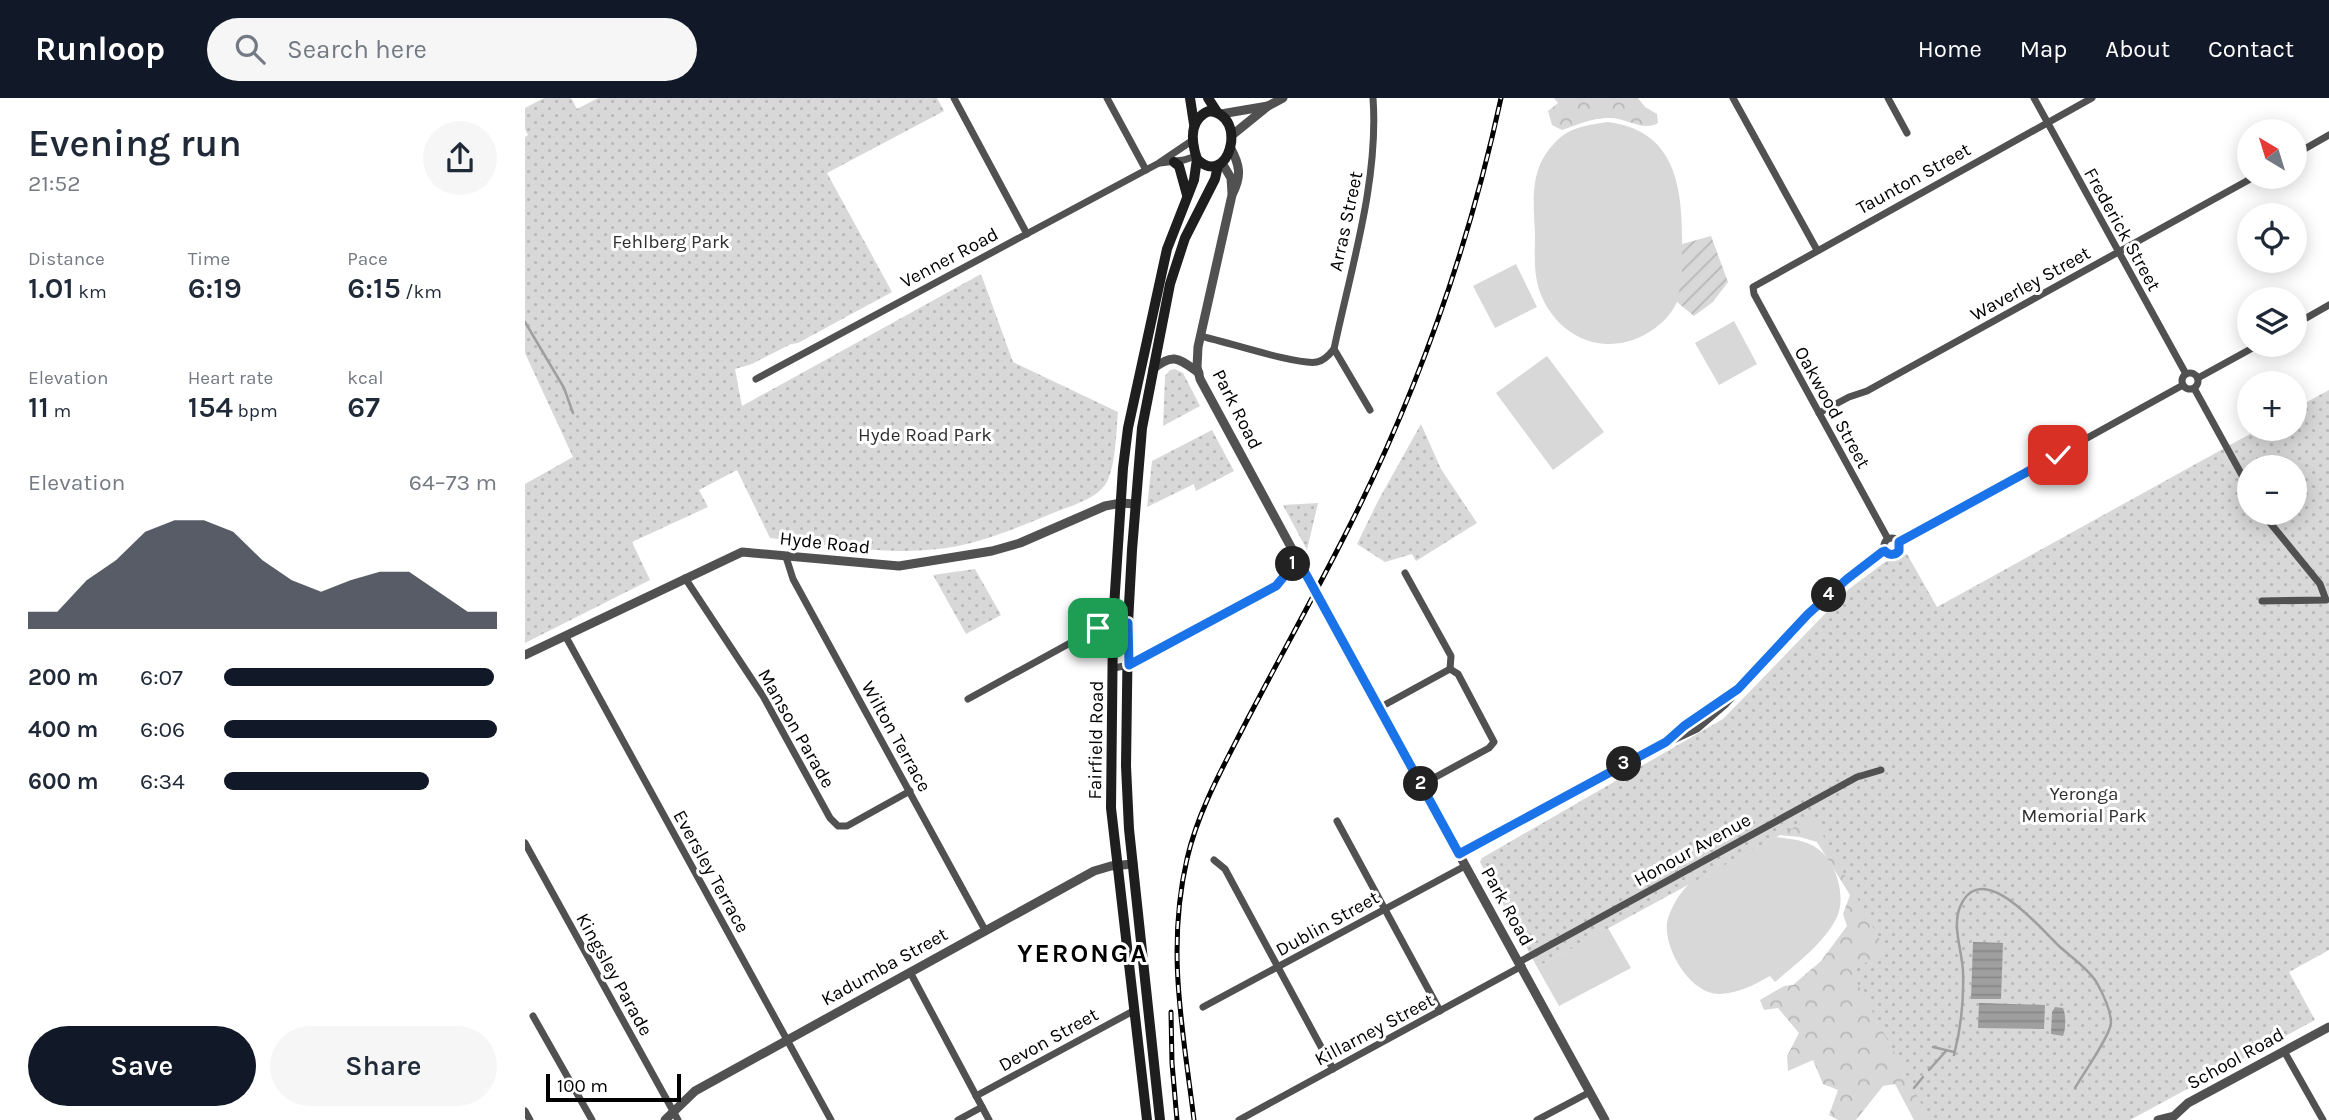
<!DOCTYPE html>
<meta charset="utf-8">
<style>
:root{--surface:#fff;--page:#f6f6f7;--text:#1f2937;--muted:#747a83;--accent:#111827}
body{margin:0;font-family:Karla,sans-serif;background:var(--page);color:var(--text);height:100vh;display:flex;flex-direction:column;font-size:26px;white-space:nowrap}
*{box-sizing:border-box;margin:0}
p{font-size:23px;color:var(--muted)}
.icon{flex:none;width:38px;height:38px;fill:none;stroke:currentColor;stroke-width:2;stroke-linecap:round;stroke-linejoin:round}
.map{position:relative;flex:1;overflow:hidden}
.panel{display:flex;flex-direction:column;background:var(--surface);width:525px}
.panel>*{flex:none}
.needle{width:46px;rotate:322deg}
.controls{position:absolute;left:1712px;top:21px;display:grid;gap:14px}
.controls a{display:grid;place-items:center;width:70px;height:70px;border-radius:50%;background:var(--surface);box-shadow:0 4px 18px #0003;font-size:35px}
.scale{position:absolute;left:21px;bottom:18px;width:135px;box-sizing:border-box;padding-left:7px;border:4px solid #000;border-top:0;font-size:19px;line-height:24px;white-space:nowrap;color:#000;-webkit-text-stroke:5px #fff;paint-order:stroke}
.pin{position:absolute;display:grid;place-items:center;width:60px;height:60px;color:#fff;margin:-30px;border-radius:14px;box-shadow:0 4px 10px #0006}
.km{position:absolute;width:35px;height:35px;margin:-18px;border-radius:50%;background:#222;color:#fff;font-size:19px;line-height:35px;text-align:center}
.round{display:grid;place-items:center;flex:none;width:74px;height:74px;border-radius:37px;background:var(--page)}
.summary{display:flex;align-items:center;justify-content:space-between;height:119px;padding:0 28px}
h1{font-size:38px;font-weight:600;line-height:52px}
.stats{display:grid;grid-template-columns:repeat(3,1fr);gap:10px;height:119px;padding:7px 28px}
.stats div{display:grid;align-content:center}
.stats b{font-size:30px;font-weight:600}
.stats small{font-size:19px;font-weight:400}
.stats p{font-size:19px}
.chart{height:196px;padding:14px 28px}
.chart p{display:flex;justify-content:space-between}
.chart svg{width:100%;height:126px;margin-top:7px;fill:var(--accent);opacity:.7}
.primary-button{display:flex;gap:14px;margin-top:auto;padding:14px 28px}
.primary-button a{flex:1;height:80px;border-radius:42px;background:var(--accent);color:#fff;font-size:28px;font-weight:600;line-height:80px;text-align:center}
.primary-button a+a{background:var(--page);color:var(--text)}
ul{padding:0 28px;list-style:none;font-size:23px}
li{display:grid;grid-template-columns:112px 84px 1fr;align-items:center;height:52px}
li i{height:18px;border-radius:9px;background:var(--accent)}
header{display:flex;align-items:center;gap:42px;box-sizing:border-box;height:98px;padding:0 35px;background:var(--accent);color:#fff}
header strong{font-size:33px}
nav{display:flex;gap:38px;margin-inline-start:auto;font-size:24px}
.search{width:490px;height:63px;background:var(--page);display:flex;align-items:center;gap:18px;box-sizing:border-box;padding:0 24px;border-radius:38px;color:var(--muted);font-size:26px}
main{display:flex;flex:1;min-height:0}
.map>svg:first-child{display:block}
.grass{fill:#d8d8d8}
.forest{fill:url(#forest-crowns)}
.park{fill:url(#park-dots);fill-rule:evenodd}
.garden{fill:url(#garden-furrows)}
.water{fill:url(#water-rules)}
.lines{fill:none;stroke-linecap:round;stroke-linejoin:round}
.stream{stroke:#9f9f9f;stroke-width:2.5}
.minor{stroke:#515151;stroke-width:7}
.tertiary{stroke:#515151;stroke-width:9}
.secondary{stroke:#1e1e1e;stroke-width:10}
.rail-casing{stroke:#000;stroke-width:5}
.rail{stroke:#fff;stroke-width:2.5;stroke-dasharray:8;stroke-linecap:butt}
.route-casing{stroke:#fff;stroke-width:14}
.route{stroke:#1a73e8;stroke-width:9}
.labels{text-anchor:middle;stroke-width:6;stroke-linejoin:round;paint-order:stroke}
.street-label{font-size:19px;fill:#000;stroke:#fff}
.park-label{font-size:19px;fill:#2f2f2f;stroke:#fff}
.district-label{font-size:26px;font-weight:bold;letter-spacing:2px;fill:#000;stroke:#fff}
</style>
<header>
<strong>Runloop</strong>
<div class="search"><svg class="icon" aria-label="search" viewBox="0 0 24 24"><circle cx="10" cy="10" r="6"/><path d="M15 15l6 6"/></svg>Search here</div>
<nav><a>Home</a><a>Map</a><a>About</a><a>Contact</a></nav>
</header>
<main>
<section class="panel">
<div class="summary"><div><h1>Evening run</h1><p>21:52</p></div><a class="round"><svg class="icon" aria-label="share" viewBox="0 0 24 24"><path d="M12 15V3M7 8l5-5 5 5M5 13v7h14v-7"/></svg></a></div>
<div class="stats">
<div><p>Distance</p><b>1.01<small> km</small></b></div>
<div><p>Time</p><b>6:19</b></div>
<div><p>Pace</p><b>6:15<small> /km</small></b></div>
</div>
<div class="stats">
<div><p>Elevation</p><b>11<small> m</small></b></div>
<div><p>Heart rate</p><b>154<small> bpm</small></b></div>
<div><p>kcal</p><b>67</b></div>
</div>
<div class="chart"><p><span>Elevation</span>64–73 m</p>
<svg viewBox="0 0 160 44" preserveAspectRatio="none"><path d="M0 44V38L10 38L20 27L30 20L40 10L50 6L60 6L70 10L80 20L90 27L100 31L110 27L120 24L130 24L140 31L150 38L160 38V44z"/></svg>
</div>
<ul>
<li><b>200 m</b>6:07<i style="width:99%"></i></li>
<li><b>400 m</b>6:06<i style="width:100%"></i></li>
<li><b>600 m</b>6:34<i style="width:75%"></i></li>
</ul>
<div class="primary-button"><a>Save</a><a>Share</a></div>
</section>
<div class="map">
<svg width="1804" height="1022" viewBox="0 0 1804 1022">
<defs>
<pattern id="forest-crowns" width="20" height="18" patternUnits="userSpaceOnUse" patternTransform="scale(1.75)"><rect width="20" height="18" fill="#d8d8d8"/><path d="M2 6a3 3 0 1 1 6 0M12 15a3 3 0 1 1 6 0" fill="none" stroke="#b8b8b8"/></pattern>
<pattern id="park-dots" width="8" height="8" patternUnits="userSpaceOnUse" patternTransform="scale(1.75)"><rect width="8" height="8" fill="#d8d8d8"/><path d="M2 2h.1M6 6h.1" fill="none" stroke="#b8b8b8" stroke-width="1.8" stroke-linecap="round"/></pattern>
<pattern id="garden-furrows" width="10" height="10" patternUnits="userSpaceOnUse" patternTransform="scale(1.75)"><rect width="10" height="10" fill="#d8d8d8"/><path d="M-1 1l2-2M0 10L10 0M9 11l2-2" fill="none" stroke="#b8b8b8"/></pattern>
<pattern id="water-rules" width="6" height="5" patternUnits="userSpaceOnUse" patternTransform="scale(1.75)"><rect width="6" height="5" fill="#9f9f9f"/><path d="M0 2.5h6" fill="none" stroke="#878787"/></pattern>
</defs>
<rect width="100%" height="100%" fill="#fff"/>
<!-- grass -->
<g class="grass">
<path d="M 1082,24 C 1154,32 1158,95 1157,154 C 1157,170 1159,191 1151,206 C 1138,231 1109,247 1081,246 C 1044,244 1016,213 1011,178 C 1009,164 1010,149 1010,135 C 1008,97 1004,66 1037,38 C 1050,28 1066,27 1082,24 Z"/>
<polygon points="991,166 1012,209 970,230 948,188"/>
<polygon points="1209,223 1232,266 1194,287 1170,245"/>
<polygon points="1022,258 1079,334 1028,372 971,295"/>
<path d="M 1251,739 C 1266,741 1281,742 1293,751 C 1312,764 1322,801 1311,821 C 1298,846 1271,866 1250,884 L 1245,878 C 1229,887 1214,895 1195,896 C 1166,897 1139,852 1142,825 C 1144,813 1153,797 1162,788 C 1169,781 1181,777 1190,772 C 1210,761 1231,750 1251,739 Z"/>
<polygon points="1083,830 1106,870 1034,908 1012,869"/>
</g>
<!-- forest -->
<g class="forest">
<path d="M 1029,0 L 1113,0 L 1120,9 L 1132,16 L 1133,25 C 1119,34 1101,20 1085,20 C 1070,19 1051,27 1037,32 L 1027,27 L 1023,13 L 1033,5 Z"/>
<polygon points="1316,713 1416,1022 1389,1022 1370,986 1358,988 1331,1022 1313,1022 1304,1017 1313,992 1298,986 1288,962 1263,973 1262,958 1274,935 1253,910 1239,912 1235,902 1259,888 1268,887 1296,863 1322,828 1318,816 1325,797 1292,744 1275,739 1254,737 1288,718"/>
</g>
<!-- park -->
<g class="park">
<path d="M 19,0 L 46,0 L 52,11 L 73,0 L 412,0 L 419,13 L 302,75 L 367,194 L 273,245 L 266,246 L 227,266 L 210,271 L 217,308 L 456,176 L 488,264 L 593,314 C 591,334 591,371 580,387 C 569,402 545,408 528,415 C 501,426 471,439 442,446 C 378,461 310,448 245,440 L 212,372 L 174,392 L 183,409 L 107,444 L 125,482 L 0,545 L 0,386 L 48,359 L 0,255 L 0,39 L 3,37 L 0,31 L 0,10 Z"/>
<polygon points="650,271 658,275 675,308 638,328 640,278 645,272"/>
<path d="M 1804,292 L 1804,852 L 1764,874 L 1790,922 L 1605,1022 L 1405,1022 L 1326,873 L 1361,853 L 1288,719 L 1012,869 L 955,764 L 957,760 L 1198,621 L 1324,491 L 1360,464 L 1382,456 L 1412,509 L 1734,331 L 1769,331 L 1769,311 ZM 1724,369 L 1769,369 L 1769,415 L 1724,415 Z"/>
<polygon points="896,326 916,371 952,425 891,463 887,456 860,464 832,446 853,403"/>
<polygon points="687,332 709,373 671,393 669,386 622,409 627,363"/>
<polygon points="793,405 782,452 758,407"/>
<polygon points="450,471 476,517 441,536 408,477"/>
</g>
<!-- garden -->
<polygon class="garden" points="1186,138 1203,184 1188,204 1169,218 1152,204 1157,178 1157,146"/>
<!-- water -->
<g class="water">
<polygon points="1448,844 1478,845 1476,901 1446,901"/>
<polygon points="1454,905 1520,907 1519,931 1453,930"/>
<path d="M 1530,909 L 1538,910 C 1541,917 1541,931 1538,938 L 1526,936 L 1527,914 Z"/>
</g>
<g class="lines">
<!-- stream -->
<g class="stream">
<polyline points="0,224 39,290 48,315"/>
<polyline points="1408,949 1429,954"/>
<path d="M 1429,957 C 1436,930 1439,901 1438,873 C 1437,853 1427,828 1435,809 C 1456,758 1515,830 1534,848 C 1546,859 1564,871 1572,885 C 1578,896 1586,913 1586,925 C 1585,938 1558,976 1550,990"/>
<polyline points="1404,972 1421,953"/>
<polyline points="1389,990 1398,979"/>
</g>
<!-- minor -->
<g class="minor">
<polyline points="429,0 502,136"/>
<polyline points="582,0 621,72"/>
<polyline points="1208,0 1292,152"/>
<polyline points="1363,0 1382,35"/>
<polyline points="1509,0 1661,276"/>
<polyline points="1769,57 1804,37"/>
<polyline points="635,65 659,62 671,58"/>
<polyline points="1769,227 1804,207"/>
<path d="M 675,238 C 699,243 774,268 792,264 C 799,263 805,256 809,251 C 826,170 854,82 848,0"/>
<polyline points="809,251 845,312"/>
<circle cx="1665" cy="283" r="8"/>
<polyline points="1673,280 1733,247"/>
<polyline points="231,281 634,65 668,42"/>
<polyline points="1669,290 1724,390"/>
<polyline points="1294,315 1324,299 1342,293 1729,79"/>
<circle cx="1367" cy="448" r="8"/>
<polyline points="1363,441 1229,196 1228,189 1567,0"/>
<polyline points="1374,444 1658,287"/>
<polyline points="261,459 268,481 460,832"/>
<polyline points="880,475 926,558 925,571"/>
<polyline points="160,480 238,598 305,720 313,728 322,728 385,693"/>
<polyline points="1737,503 1801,502 1795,486 1737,415"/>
<polyline points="41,539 306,1022"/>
<polyline points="589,570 604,567 751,488 767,470 771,458"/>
<polyline points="443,601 578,527 603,525"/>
<polyline points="854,610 925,571"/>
<polyline points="1144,641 1208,594"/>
<polyline points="896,687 964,650 969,644 933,576 925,571"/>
<polyline points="812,723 915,913"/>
<polyline points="0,745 153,1022"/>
<polyline points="934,756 1118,656 1172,631 1201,606 1283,516 1322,481 1360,453"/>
<polyline points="689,762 700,771 808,971"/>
<polyline points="994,864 1332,679 1356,672"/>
<polyline points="385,874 464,1022"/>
<polyline points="678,909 940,768"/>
<polyline points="8,918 67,1022"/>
<polyline points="1759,953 1798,1022"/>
<polyline points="451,998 610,912"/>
<polyline points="0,1013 5,1022"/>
<polyline points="433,1022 457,1009"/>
<polyline points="714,1022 997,868"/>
<polyline points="1012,1022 1065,994"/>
</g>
<!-- tertiary -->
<g class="tertiary">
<polyline points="696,16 743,8"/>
<polyline points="706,38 743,8 758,0"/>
<path d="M 705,49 C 715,67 717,78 707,97 L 673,249 L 672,269 L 675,281 L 800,512 L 1080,1022"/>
<polyline points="697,65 706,80 707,95"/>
<path d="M 628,271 C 649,254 654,261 674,275"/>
<polyline points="0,557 217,454 374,468 467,453 495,445 580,408 596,405 610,406"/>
<polyline points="140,1022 170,993 569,773 586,768 608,766"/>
<polyline points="1633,1022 1649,1018 1663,1005 1804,929"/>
</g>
<!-- secondary -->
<g class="secondary">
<polyline points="665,0 669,26"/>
<polyline points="683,0 692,14"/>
<path d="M 684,13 C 725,17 703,92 672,61 C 666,43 664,21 684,13 Z"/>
<polyline points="649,64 654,68 662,97"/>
<polyline points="622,1022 586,710 588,525 598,370 603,330 642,151 669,82 672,61"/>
<polyline points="635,1022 604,731 601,668 603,525 607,452 617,330 645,186 660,140 690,81 693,68"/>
</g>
<!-- rail casing -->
<g class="rail-casing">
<g id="rail">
<polyline points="646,914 647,965 652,1022"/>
<path d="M 669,1022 C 658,932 641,852 662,761 C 673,713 698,669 720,626 C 753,563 788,500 820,437 C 891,298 943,153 976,0"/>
</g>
</g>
<!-- rail -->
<use href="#rail" class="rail"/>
</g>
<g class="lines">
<!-- route casing -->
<g class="route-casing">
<path id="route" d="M 573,530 L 588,525 L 603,525 L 604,567 L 751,488 L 766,470 L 771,458 L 934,756 L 1141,644 L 1159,628 L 1213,591 L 1283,516 L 1322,481 L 1357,454 L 1360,453 C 1364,458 1370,457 1374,453 L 1374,444 L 1533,357"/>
</g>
<!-- route -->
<use href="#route" class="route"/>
</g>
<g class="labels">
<!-- street labels -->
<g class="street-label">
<text transform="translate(1388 80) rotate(-29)" y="7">Taunton Street</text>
<text transform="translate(820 123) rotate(-78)" y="7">Arras Street</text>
<text transform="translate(1598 131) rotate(61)" y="7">Frederick Street</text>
<text transform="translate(424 159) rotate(-28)" y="7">Venner Road</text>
<text transform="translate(1505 185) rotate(-29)" y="7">Waverley Street</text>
<text transform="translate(1308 309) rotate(61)" y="7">Oakwood Street</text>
<text transform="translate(713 311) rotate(63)" y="7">Park Road</text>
<text transform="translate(300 444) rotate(6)" y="7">Hyde Road</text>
<text transform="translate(272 630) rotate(60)" y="7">Manson Parade</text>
<text transform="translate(372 638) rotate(61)" y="7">Wilton Terrace</text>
<text transform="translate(570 642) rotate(-89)" y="7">Fairfield Road</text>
<text transform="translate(1167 751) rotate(-29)" y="7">Honour Avenue</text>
<text transform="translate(187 773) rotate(61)" y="7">Eversley Terrace</text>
<text transform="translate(983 808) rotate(61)" y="7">Park Road</text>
<text transform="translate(802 825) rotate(-29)" y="7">Dublin Street</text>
<text transform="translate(359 868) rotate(-29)" y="7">Kadumba Street</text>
<text transform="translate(90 876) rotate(61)" y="7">Kingsley Parade</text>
<text transform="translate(849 931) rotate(-28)" y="7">Killarney Street</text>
<text transform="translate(523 941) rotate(-29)" y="7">Devon Street</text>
<text transform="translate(1710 960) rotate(-29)" y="7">School Road</text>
</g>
<!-- park labels -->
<g class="park-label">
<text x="146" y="150">Fehlberg Park</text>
<text x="400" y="343">Hyde Road Park</text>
<text x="1559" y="702">Yeronga<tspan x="1559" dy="22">Memorial Park</tspan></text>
</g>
<!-- district labels -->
<g class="district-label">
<text x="558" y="864">YERONGA</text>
</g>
</g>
</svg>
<div class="controls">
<a><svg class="needle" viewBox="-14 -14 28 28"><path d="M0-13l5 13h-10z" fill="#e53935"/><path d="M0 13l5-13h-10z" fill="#747a83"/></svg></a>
<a><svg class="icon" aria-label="locate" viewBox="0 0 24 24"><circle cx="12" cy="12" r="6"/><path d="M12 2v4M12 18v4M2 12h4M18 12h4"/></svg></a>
<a><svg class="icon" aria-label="layers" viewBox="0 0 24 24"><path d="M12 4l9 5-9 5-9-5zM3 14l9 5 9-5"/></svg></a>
<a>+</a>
<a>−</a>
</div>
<div class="scale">100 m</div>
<div class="pin" style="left:573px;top:530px;background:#1e9e55"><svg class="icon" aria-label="arrive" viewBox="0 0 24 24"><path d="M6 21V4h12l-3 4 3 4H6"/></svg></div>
<div class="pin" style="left:1533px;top:357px;background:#d93025"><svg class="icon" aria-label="check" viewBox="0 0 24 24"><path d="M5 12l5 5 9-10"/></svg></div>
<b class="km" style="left:768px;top:466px">1</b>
<b class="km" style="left:896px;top:686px">2</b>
<b class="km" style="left:1099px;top:666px">3</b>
<b class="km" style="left:1304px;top:497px">4</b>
</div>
</main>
